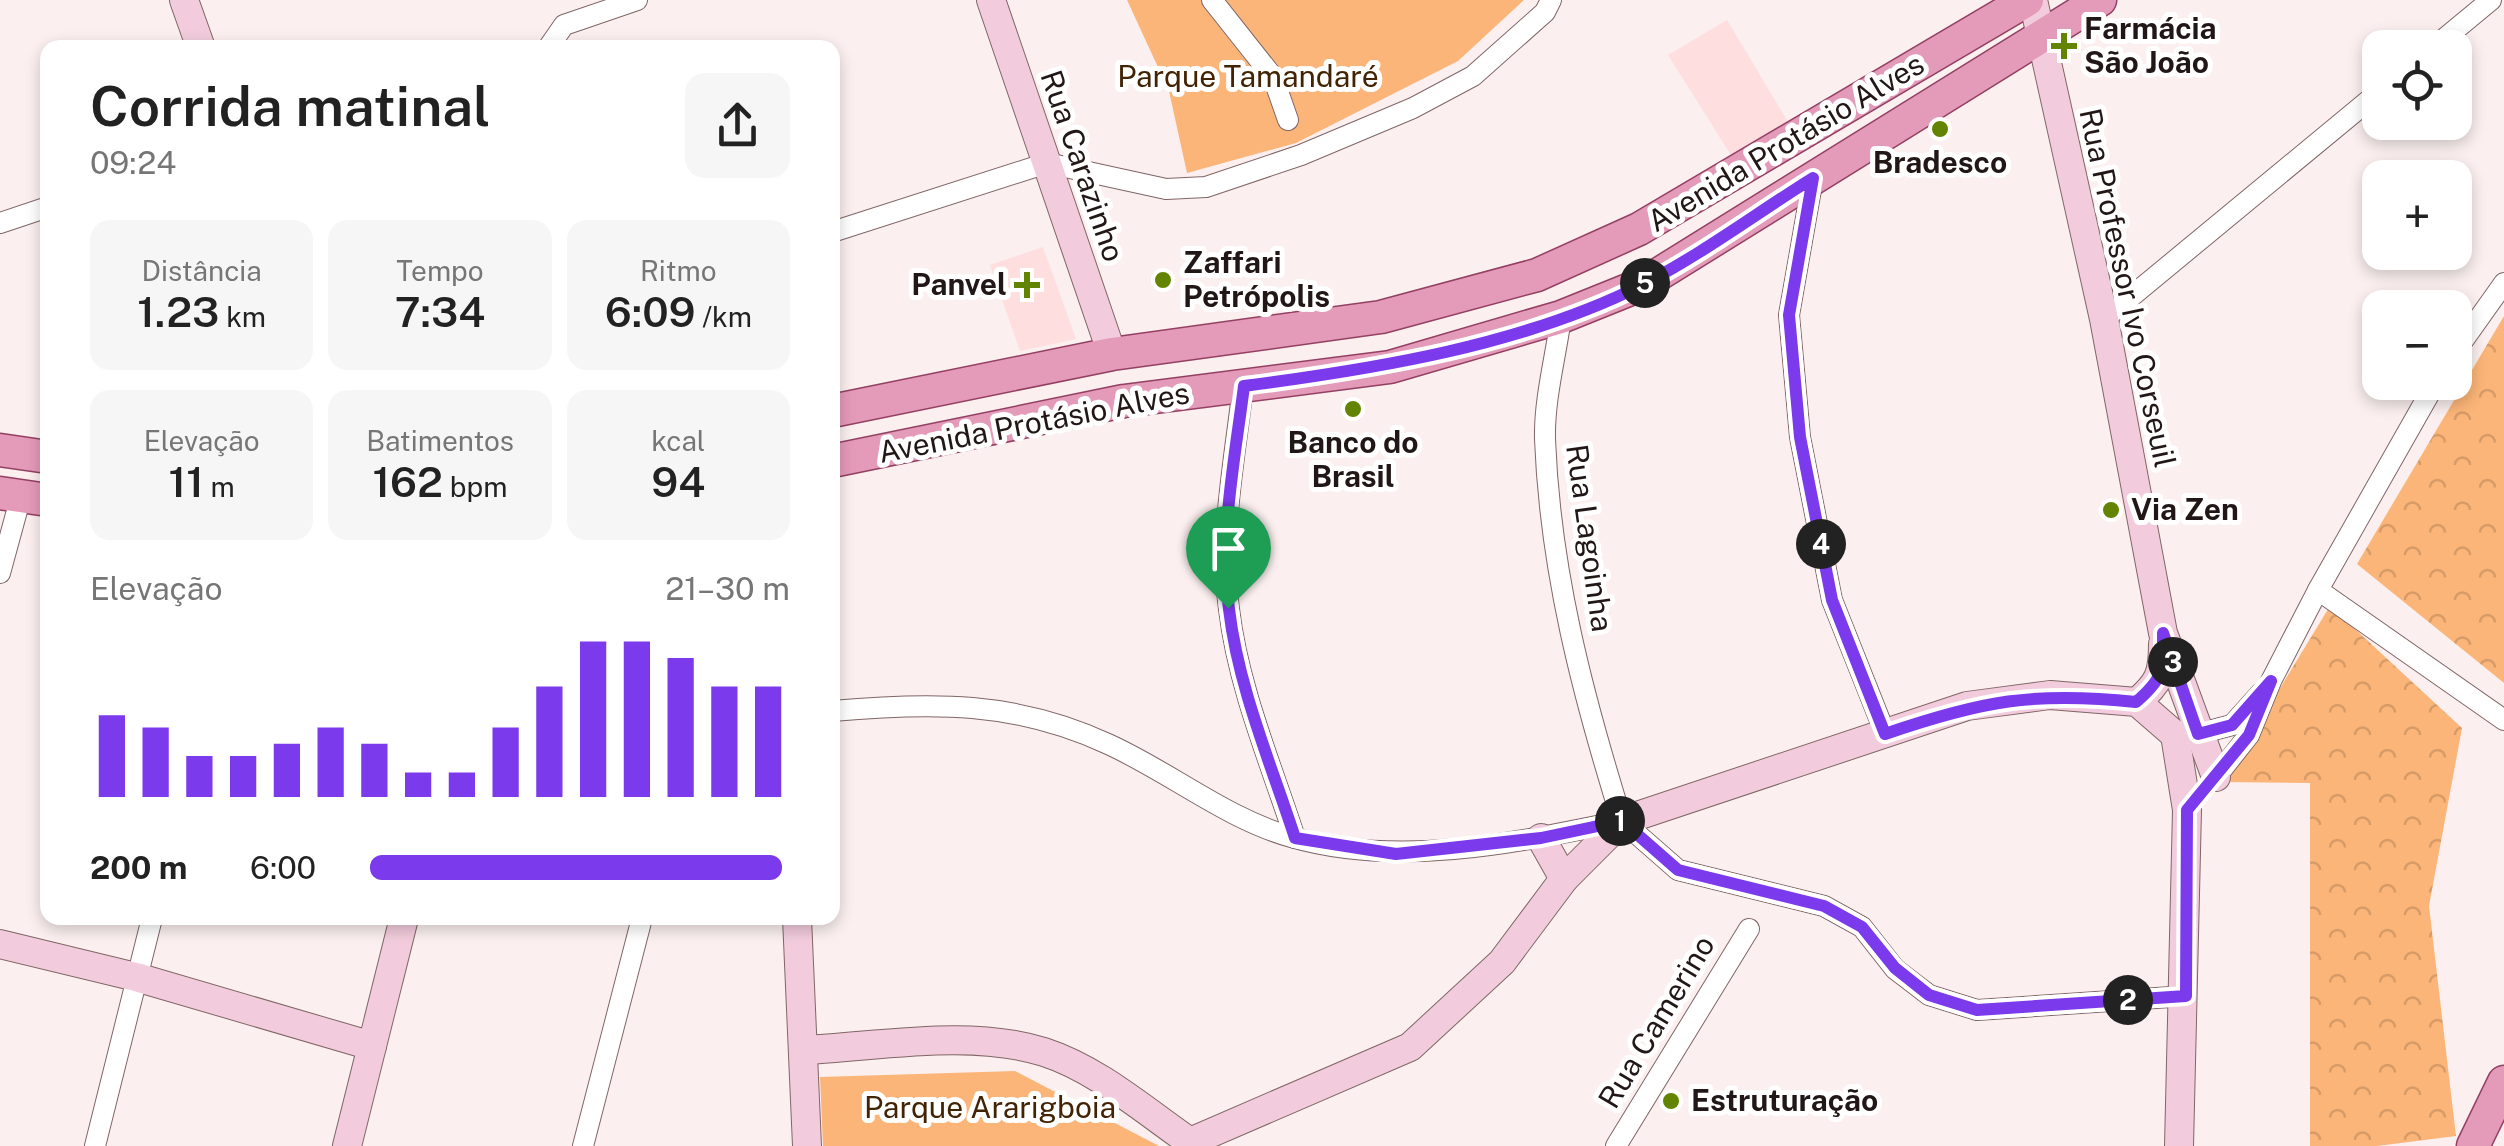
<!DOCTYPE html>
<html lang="pt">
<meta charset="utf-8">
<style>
:root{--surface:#fff;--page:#f6f6f6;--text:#222;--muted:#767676;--accent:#7c3aed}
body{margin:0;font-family:"Public Sans",sans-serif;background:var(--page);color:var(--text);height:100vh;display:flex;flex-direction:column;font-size:38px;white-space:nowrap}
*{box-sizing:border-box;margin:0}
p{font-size:32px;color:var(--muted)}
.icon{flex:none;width:55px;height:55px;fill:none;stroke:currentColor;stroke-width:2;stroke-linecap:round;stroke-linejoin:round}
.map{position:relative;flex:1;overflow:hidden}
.details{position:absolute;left:40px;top:40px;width:800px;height:885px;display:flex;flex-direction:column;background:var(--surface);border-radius:20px;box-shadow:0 5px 15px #0003}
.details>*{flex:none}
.tools{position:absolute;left:2362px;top:30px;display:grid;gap:20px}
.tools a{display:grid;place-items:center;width:110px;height:110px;border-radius:20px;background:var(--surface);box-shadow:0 5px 15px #0003;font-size:50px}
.pin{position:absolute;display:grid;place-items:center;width:85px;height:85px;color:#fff;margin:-102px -42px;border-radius:50% 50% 50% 0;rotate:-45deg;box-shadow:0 0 10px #0007}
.pin .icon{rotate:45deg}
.km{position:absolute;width:50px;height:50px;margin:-25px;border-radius:50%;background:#222;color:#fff;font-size:28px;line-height:50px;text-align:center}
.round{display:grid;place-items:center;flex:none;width:105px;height:105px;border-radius:20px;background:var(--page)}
.overview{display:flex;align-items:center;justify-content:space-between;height:170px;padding:0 50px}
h1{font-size:55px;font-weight:600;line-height:75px}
.metrics{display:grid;grid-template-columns:repeat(3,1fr);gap:15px;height:170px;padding:10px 50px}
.metrics div{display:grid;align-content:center;border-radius:20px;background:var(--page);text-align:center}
.metrics b{font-size:42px;font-weight:600}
.metrics small{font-size:28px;font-weight:400}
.metrics p{font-size:28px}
.chart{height:280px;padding:20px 50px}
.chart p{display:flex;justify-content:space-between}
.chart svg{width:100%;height:180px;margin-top:10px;stroke:var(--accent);stroke-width:6}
ul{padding:0 50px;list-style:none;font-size:32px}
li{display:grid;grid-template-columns:160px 120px 1fr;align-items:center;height:75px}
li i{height:25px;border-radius:12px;background:var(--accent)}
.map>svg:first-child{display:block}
.built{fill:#fedede}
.forest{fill:url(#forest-crowns)}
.park{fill:#fbb578}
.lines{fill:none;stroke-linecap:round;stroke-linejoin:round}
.street-casing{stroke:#806666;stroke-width:22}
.secondary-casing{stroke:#806666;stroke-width:30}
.primary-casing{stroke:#944062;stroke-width:35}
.street{stroke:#fff;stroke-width:20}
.secondary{stroke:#f2ccdc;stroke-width:28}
.primary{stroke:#e49ab9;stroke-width:32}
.route-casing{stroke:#fff;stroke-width:20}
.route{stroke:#7c3aed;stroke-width:12}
.poi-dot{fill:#628400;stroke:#fff;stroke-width:4}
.labels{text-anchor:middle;stroke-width:10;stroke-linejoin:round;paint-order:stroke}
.poi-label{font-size:30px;font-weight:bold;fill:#221717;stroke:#fff;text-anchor:start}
.park-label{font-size:30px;fill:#422304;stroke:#fff}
.street-label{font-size:30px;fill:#221717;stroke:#fff}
</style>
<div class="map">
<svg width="2504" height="1146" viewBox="0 0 2504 1146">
<defs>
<pattern id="forest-crowns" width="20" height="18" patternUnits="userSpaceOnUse" patternTransform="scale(2.5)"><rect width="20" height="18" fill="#fbb578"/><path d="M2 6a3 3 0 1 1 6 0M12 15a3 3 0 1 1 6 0" fill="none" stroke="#d79b67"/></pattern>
</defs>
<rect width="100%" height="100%" fill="#fbefef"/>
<!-- built -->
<g class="built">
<polygon points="1727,20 1791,127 1734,160 1668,55"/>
<polygon points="1043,247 1076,339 1020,351 990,265"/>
</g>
<!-- forest -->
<g class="forest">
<polygon points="2504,316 2504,683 2357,564"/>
<polygon points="2330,606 2462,728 2429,906 2456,1136 2377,1146 2310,1146 2310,783 2223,782"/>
</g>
<!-- park -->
<g class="park">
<polygon points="1127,0 1524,0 1458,61 1296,143 1187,173 1169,91"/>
<polygon points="1015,1071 1159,1146 823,1146 820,1077"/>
</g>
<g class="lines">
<!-- street casing -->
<g class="street-casing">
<g id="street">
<polyline points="1212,0 1273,77 1288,120"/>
<polyline points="548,48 564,25 637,0"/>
<polyline points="2433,48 2491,0"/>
<polyline points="1813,178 1789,315 1800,437 1832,600 1885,733"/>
<polyline points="0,223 48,207"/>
<polyline points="832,232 1047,163 1166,189 1206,187 1301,155 1413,108 1473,76 1545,12 1551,0"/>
<path d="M 1561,317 C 1556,356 1544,399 1545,439 C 1550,571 1583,696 1622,821"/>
<polyline points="2104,319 2380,91"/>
<polyline points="2455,352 2504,283"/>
<path d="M 1243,386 C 1235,458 1219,536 1229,609 C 1238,687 1271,764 1295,838"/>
<polyline points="0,573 21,496"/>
<polyline points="2318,590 2504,720"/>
<path d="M 832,711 C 932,702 1015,701 1108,744 C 1170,772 1225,818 1291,837 C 1398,868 1515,843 1622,821"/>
<polyline points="2198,734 2232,725 2260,694"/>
<polyline points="2216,777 2249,735 2271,681 2318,590 2436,382"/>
<polyline points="1622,821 1678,870 1824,906 1862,927 1895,969 1929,995 1977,1010 2186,996"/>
<polyline points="95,1146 152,918"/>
<polyline points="583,1146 642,918"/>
<polyline points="1616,1146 1749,929"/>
</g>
</g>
<!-- secondary casing -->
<g class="secondary-casing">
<g id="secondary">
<polyline points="184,0 201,48"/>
<polyline points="991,0 1112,354"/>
<polyline points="2033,0 2104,319 2163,633 2216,777"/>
<path d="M 2137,702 C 2159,683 2163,674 2163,644"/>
<polyline points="1541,838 1564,879"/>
<polyline points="797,918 807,1146"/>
<polyline points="0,944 136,977 372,1046"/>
<path d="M 805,1050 C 881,1046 971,1029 1044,1052 C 1097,1069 1145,1111 1190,1142 L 1410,1047 L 1502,962 L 1564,879 L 1622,821 L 1967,706 L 2050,695 L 2137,702 L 2175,735 L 2187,810 L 2179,1146"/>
<polyline points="347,1146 404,918"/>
</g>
</g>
<!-- primary casing -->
<g class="primary-casing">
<g id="primary">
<polyline points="832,411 1112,354 1381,317 1537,275 1639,229 2027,0"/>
<polyline points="0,450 48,457"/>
<polyline points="832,461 1124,401 1390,367 1561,317 1643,284 2100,0"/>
<polyline points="0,493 48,500"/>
<polyline points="2473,1146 2504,1082"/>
</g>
</g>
<!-- street -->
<use href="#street" class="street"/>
<!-- secondary -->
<use href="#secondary" class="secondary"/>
<!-- primary -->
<use href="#primary" class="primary"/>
</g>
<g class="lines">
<!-- route casing -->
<g class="route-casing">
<path id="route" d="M 1813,178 L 1789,315 L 1800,437 L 1832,600 L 1885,734 C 1981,701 2034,691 2136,702 C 2165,677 2163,670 2163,633 L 2198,734 L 2232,725 L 2271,681 L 2249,735 L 2187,810 L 2186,996 L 1977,1010 L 1929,995 L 1895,968 L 1862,927 L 1824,906 L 1678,870 L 1622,821 L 1541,838 L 1396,854 L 1295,838 C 1271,764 1238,687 1229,609 C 1219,536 1235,458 1244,386 C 1375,369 1524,345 1644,284 C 1702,254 1757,213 1813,178 Z"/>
</g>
<!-- route -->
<use href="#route" class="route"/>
</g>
<!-- markers -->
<g class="poi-dot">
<path d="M2059 31h10v10h10v10h-10v10h-10v-10h-10v-10h10z"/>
<circle cx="1940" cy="129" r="10"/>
<circle cx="1163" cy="280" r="10"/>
<path d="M1022 270h10v10h10v10h-10v10h-10v-10h-10v-10h10z"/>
<circle cx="1353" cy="409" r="10"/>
<circle cx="2111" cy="510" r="10"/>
<circle cx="1671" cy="1101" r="10"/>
</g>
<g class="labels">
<!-- poi labels -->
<g class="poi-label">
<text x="2084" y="39">Farmácia<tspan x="2084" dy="34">São João</tspan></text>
<text x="1940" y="173" text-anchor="middle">Bradesco</text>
<text x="1183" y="273">Zaffari<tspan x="1183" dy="34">Petrópolis</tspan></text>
<text x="1007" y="295" text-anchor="end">Panvel</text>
<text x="1353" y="453" text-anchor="middle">Banco do<tspan x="1353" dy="34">Brasil</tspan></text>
<text x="2131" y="520">Via Zen</text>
<text x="1691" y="1111">Estruturação</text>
</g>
<!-- park labels -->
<g class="park-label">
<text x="1248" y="87">Parque Tamandaré</text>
<text x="990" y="1118">Parque Ararigboia</text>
</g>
<!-- street labels -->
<g class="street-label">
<text transform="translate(1786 143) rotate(-31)" y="10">Avenida Protásio Alves</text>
<text transform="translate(1082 166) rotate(71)" y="10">Rua Carazinho</text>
<text transform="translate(2127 288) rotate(78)" y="10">Rua Professor Ivo Corseuil</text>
<text transform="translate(1034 423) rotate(-11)" y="10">Avenida Protásio Alves</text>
<text transform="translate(1589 538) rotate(82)" y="10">Rua Lagoinha</text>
<text transform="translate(1657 1022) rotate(-59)" y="10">Rua Camerino</text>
</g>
</g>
</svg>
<div class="tools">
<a><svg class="icon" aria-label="locate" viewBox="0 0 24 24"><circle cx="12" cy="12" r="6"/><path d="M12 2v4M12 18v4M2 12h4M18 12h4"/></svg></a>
<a>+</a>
<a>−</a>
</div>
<div class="pin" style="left:1228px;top:608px;background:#1e9e55"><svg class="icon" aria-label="arrive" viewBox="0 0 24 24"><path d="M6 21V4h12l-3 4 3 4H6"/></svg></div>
<b class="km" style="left:1620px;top:821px">1</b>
<b class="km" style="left:2128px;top:1000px">2</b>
<b class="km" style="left:2173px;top:662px">3</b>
<b class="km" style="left:1821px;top:544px">4</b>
<b class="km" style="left:1645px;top:283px">5</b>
<section class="details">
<div class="overview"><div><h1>Corrida matinal</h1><p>09:24</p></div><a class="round"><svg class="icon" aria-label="share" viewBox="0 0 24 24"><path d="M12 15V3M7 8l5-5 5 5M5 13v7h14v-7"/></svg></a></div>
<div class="metrics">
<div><p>Distância</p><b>1.23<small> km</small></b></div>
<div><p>Tempo</p><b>7:34</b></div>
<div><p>Ritmo</p><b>6:09<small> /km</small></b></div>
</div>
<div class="metrics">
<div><p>Elevação</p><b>11<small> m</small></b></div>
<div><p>Batimentos</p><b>162<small> bpm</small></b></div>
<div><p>kcal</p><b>94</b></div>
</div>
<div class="chart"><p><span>Elevação</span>21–30 m</p>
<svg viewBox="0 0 160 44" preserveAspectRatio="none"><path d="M5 44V24M15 44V27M25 44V34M35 44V34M45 44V31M55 44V27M65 44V31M75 44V38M85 44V38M95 44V27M105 44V17M115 44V6M125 44V6M135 44V10M145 44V17M155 44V17"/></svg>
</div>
<ul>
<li><b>200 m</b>6:00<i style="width:98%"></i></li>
</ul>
</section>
</div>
